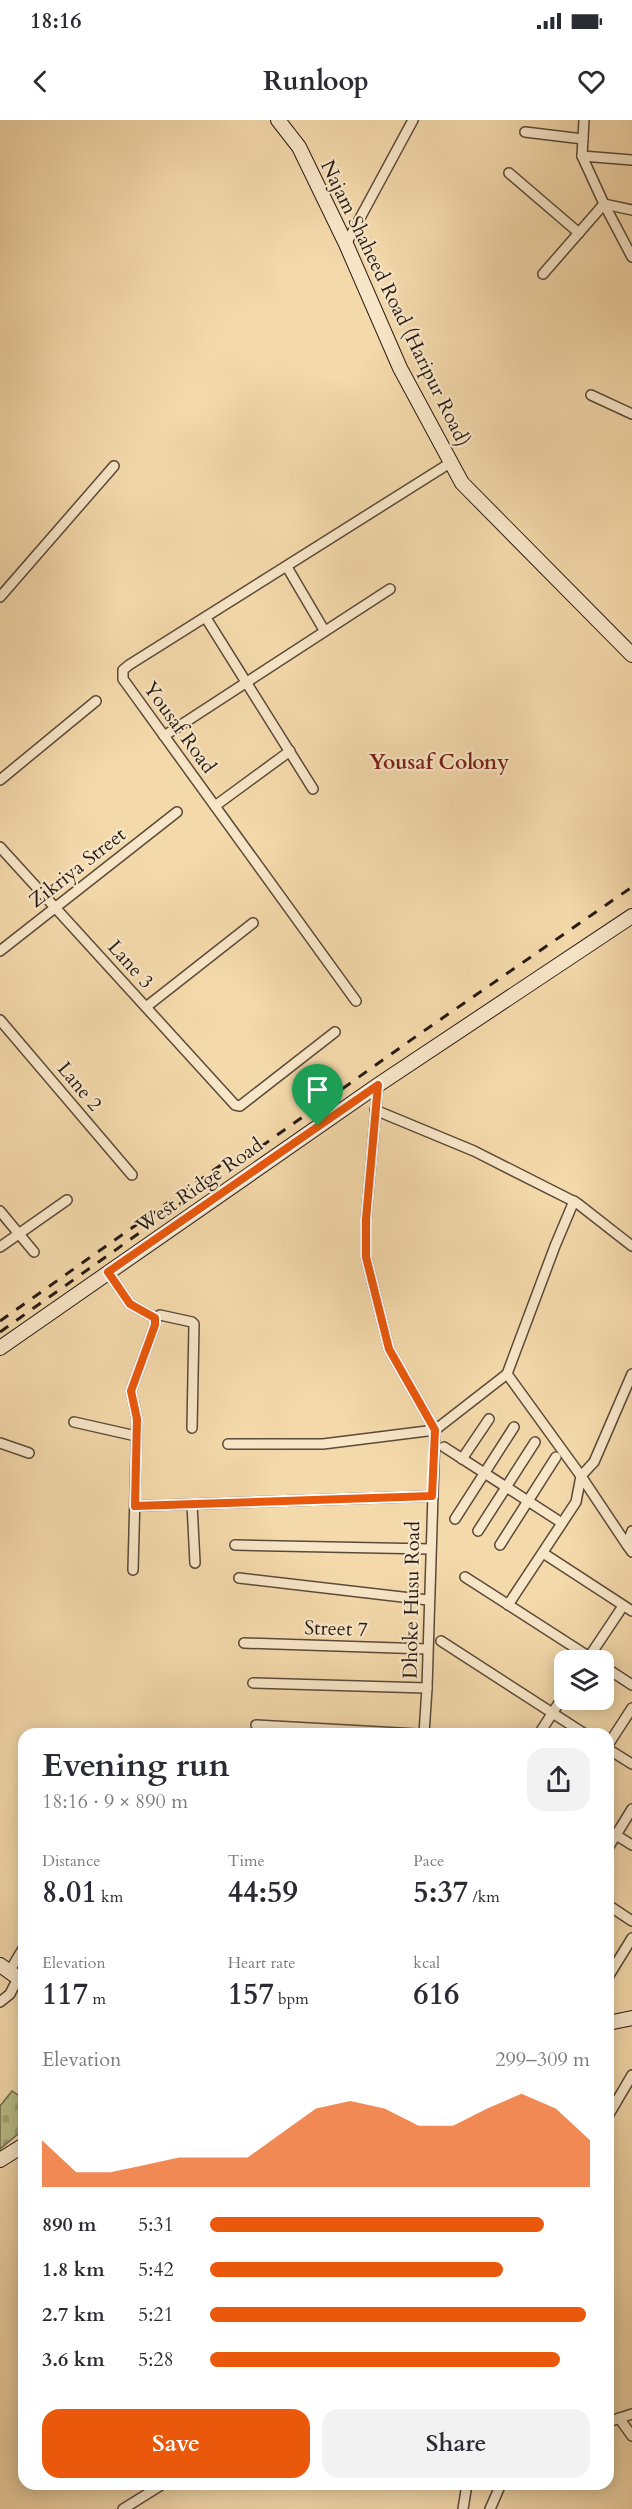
<!DOCTYPE html>
<meta charset="utf-8">
<style>
:root{--surface:#fff;--page:#f2f2f3;--text:#2b2b33;--muted:#7c7c81;--accent:#ea580c}
body{margin:0;font-family:Cardo,serif;background:var(--page);color:var(--text);height:100vh;display:flex;flex-direction:column;font-size:22px;white-space:nowrap}
*{box-sizing:border-box;margin:0}
p{font-size:20px;color:var(--muted)}
.icon{flex:none;width:33px;height:33px;fill:none;stroke:currentColor;stroke-width:2;stroke-linecap:round;stroke-linejoin:round}
.map{position:relative;flex:1;overflow:hidden}
.drawer{position:absolute;left:18px;top:1608px;width:596px;height:762px;display:flex;flex-direction:column;background:var(--surface);border-radius:18px;box-shadow:0 3px 15px #0003}
.drawer>*{flex:none}
.controls{position:absolute;left:554px;top:1530px;display:grid;gap:12px}
.controls a{display:grid;place-items:center;width:60px;height:60px;border-radius:12px;background:var(--surface);box-shadow:0 3px 15px #0003;font-size:30px}
.pin{position:absolute;display:grid;place-items:center;width:51px;height:51px;color:#fff;margin:-62px -26px;border-radius:50% 50% 50% 0;rotate:-45deg;box-shadow:0 0 6px #0007}
.pin .icon{rotate:45deg}
.round{display:grid;place-items:center;flex:none;width:63px;height:63px;border-radius:18px;background:var(--page)}
.overview{display:flex;align-items:center;justify-content:space-between;height:102px;padding:0 24px}
h1{font-size:33px;font-weight:700;line-height:45px}
.stats{display:grid;grid-template-columns:repeat(3,1fr);gap:9px;height:102px;padding:6px 24px}
.stats div{display:grid;align-content:center}
.stats b{font-size:30px;font-weight:700}
.stats small{font-size:16px;font-weight:400}
.stats p{font-size:16px}
.chart{height:168px;padding:12px 24px}
.chart p{display:flex;justify-content:space-between}
.chart svg{width:100%;height:108px;margin-top:6px;fill:var(--accent);opacity:.7}
.cta{display:flex;gap:12px;margin-top:auto;padding:12px 24px}
.cta a{flex:1;height:69px;border-radius:18px;background:var(--accent);color:#fff;font-size:24px;font-weight:700;line-height:69px;text-align:center}
.cta a+a{background:var(--page);color:var(--text)}
ul{padding:0 24px;list-style:none;font-size:20px}
li{display:grid;grid-template-columns:96px 72px 1fr;align-items:center;height:45px}
li i{height:15px;border-radius:8px;background:var(--accent)}
.status{display:flex;justify-content:space-between;align-items:center;height:42px;padding:0 30px;background:var(--surface);direction:ltr}
.status svg{height:16px;fill:currentColor}
header{display:flex;justify-content:space-between;align-items:center;height:78px;padding:0 24px;background:var(--surface);font-size:27px;font-weight:700}
.map>svg:first-child{display:block}
.cemetery{fill:url(#cemetery-stones);stroke:#706d4f;stroke-width:1.5}
.lines{fill:none;stroke-linecap:round;stroke-linejoin:round}
.street-casing{stroke:#5a4a3a;stroke-width:12}
.secondary-casing{stroke:#261b15;stroke-width:16}
.street{stroke:#f8e6c8;stroke-width:9}
.secondary{stroke:#f8e6c8;stroke-width:14}
.rail{stroke:#261b15;stroke-width:3;stroke-dasharray:10 10;stroke-linecap:butt}
.route-casing{stroke:#fff;stroke-width:12}
.route{stroke:#ea580c;stroke-width:8}
.labels{text-anchor:middle;stroke-width:4.5;stroke-linejoin:round;paint-order:stroke}
.street-label{font-size:20px;fill:#261b15;stroke:#f8e6c8}
.neighbourhood-label{font-size:21px;font-weight:bold;fill:#7a1f14;stroke:#f8e6c8}
</style>
<div class="status"><b>18:16</b><svg viewBox="0 0 49 12"><path d="M0 12V9h3v3zM5 12V6h3v6zM10 12V3h3v9zM15 12V0h3v12zM26 1h20v11H26zM47 4h2v5h-2z"/></svg></div>
<header><svg class="icon" aria-label="back" viewBox="0 0 24 24"><path d="M15 5l-7 7 7 7"/></svg>Runloop<svg class="icon" aria-label="heart" viewBox="0 0 24 24"><path d="M12 20l-8-8c-3-5 5-10 8-4 3-6 11-1 8 4z"/></svg></header>
<div class="map">
<svg width="632" height="2389" viewBox="0 0 632 2389">
<defs>
<pattern id="cemetery-stones" width="16" height="16" patternUnits="userSpaceOnUse" patternTransform="scale(1.5)"><rect width="16" height="16" fill="#bbbf89"/><path d="M2 7V4a2 2 0 0 1 4 0v3zM10 15v-3a2 2 0 0 1 4 0v3z" fill="#a1a475"/></pattern>
</defs>
<rect width="100%" height="100%" fill="#f4d9ab"/>
<filter id="stains"><feTurbulence type="fractalNoise" baseFrequency=".00333" numOctaves="4"/><feColorMatrix values="0 0 0 0 .2 0 0 0 0 .09 0 0 0 0 .02 0 0 0 .5 -.17"/></filter>
<radialGradient id="worn" r=".72"><stop offset=".6" stop-color="#630" stop-opacity="0"/><stop offset="1" stop-color="#630" stop-opacity=".3"/></radialGradient>
<!-- cemetery -->
<polygon class="cemetery" points="12,1971 24,1979 24,2009 0,2029 0,1986"/>
<g class="lines">
<!-- street casing -->
<g class="street-casing">
<g id="street">
<polyline points="584,0 582,36 604,84 632,137"/>
<polyline points="525,12 583,19"/>
<polyline points="582,36 632,40"/>
<polyline points="509,53 579,113"/>
<polyline points="346,124 413,0"/>
<polyline points="543,154 604,84 632,90"/>
<polyline points="591,275 632,294"/>
<polyline points="287,447 324,510"/>
<polyline points="0,477 114,346"/>
<polyline points="206,498 313,669"/>
<polyline points="164,616 390,469"/>
<polyline points="0,660 96,581"/>
<polyline points="215,686 290,631"/>
<polyline points="0,727 235,985 240,986 335,912"/>
<polyline points="0,831 177,692"/>
<polyline points="356,881 123,559 123,550 129,545 450,343"/>
<polyline points="146,887 253,803"/>
<polyline points="0,900 132,1055"/>
<polyline points="378,965 366,1099 366,1137 389,1229 435,1310 427,1568 424,1614"/>
<polyline points="375,990 474,1031 577,1083 632,1126"/>
<polyline points="0,1091 34,1132"/>
<polyline points="0,1127 67,1080"/>
<polyline points="108,1152 130,1184 155,1198 160,1195 192,1202 194,1204 192,1308"/>
<polyline points="507,1254 555,1126 574,1081"/>
<polyline points="74,1302 136,1316"/>
<polyline points="0,1323 29,1333"/>
<polyline points="228,1324 323,1324 435,1310 507,1254 581,1356 576,1382 508,1485"/>
<polyline points="444,1327 562,1403"/>
<polyline points="462,1339 489,1299"/>
<polyline points="192,1384 195,1443"/>
<polyline points="136,1386 432,1376"/>
<polyline points="455,1399 514,1307"/>
<polyline points="478,1411 535,1322"/>
<polyline points="632,1411 627,1425 632,1432"/>
<polyline points="235,1425 430,1429"/>
<polyline points="500,1425 556,1337"/>
<polyline points="627,1425 581,1356 594,1342 632,1254"/>
<polyline points="543,1433 632,1491"/>
<polyline points="133,1450 137,1299 131,1271 155,1205 155,1198"/>
<polyline points="465,1457 594,1540"/>
<polyline points="239,1458 428,1480"/>
<polyline points="441,1521 585,1614"/>
<polyline points="244,1523 427,1529"/>
<polyline points="587,1540 623,1486"/>
<polyline points="603,1546 632,1565"/>
<polyline points="253,1563 427,1568"/>
<polyline points="256,1605 417,1614"/>
<polyline points="539,1614 564,1575"/>
<polyline points="608,1625 632,1588"/>
<polyline points="608,1629 632,1644"/>
<polyline points="608,1710 632,1725"/>
<polyline points="608,1728 632,1689"/>
<polyline points="608,1785 632,1801"/>
<polyline points="9,1852 24,1827"/>
<polyline points="608,1857 632,1818"/>
<polyline points="0,1882 10,1874 18,1858"/>
<polyline points="608,1996 632,1955"/>
<polyline points="619,2298 632,2316"/>
<polyline points="608,2302 632,2294"/>
<polyline points="123,2389 163,2364"/>
<polyline points="463,2389 467,2364"/>
<polyline points="490,2389 501,2364"/>
</g>
</g>
<!-- secondary casing -->
<g class="secondary-casing">
<g id="secondary">
<polyline points="278,0 299,27 346,124 400,248 462,363 632,535"/>
<polyline points="0,1228 378,965 632,796"/>
<polyline points="0,1845 24,1862"/>
<polyline points="608,1903 632,1898"/>
<polyline points="0,2040 24,2025"/>
</g>
</g>
<!-- street -->
<use href="#street" class="street"/>
<!-- secondary -->
<use href="#secondary" class="secondary"/>
<!-- rail -->
<g class="rail">
<polyline points="0,1201 231,1038"/>
<polyline points="0,1212 418,915 632,767"/>
</g>
</g>
<g class="lines">
<!-- route casing -->
<g class="route-casing">
<polygon id="route" points="378,965 366,1099 366,1137 389,1229 435,1310 432,1376 135,1386 137,1299 131,1271 155,1205 155,1198 130,1184 108,1152"/>
</g>
<!-- route -->
<use href="#route" class="route"/>
</g>
<g class="labels">
<!-- street labels -->
<g class="street-label">
<text transform="translate(396 183) rotate(64)" y="7">Najam Shaheed Road (Haripur Road)</text>
<text transform="translate(180 607) rotate(54)" y="7">Yousaf Road</text>
<text transform="translate(77 747) rotate(-38)" y="7">Zikriya Street</text>
<text transform="translate(131 844) rotate(48)" y="7">Lane 3</text>
<text transform="translate(80 966) rotate(50)" y="7">Lane 2</text>
<text transform="translate(199 1065) rotate(-35)" y="7">West Ridge Road</text>
<text transform="translate(411 1480) rotate(-89)" y="7">Dhoke Husu Road</text>
<text transform="translate(336 1508) rotate(2)" y="7">Street 7</text>
</g>
<!-- neighbourhood labels -->
<g class="neighbourhood-label">
<text x="439" y="649">Yousaf Colony</text>
</g>
</g>
<rect width="100%" height="100%" filter="url(#stains)"/>
<rect width="100%" height="100%" fill="url(#worn)"/>
</svg>
<div class="controls">
<a><svg class="icon" aria-label="layers" viewBox="0 0 24 24"><path d="M12 4l9 5-9 5-9-5zM3 14l9 5 9-5"/></svg></a>
</div>
<div class="pin" style="left:318px;top:1006px;background:#1e9e55"><svg class="icon" aria-label="arrive" viewBox="0 0 24 24"><path d="M6 21V4h12l-3 4 3 4H6"/></svg></div>
<section class="drawer">
<div class="overview"><div><h1>Evening run</h1><p>18:16 · 9 × 890 m</p></div><a class="round"><svg class="icon" aria-label="share" viewBox="0 0 24 24"><path d="M12 15V3M7 8l5-5 5 5M5 13v7h14v-7"/></svg></a></div>
<div class="stats">
<div><p>Distance</p><b>8.01<small> km</small></b></div>
<div><p>Time</p><b>44:59</b></div>
<div><p>Pace</p><b>5:37<small> /km</small></b></div>
</div>
<div class="stats">
<div><p>Elevation</p><b>117<small> m</small></b></div>
<div><p>Heart rate</p><b>157<small> bpm</small></b></div>
<div><p>kcal</p><b>616</b></div>
</div>
<div class="chart"><p><span>Elevation</span>299–309 m</p>
<svg viewBox="0 0 160 44" preserveAspectRatio="none"><path d="M0 44V25L10 38L20 38L30 35L40 32L50 32L60 32L70 22L80 12L90 9L100 12L110 19L120 19L130 12L140 6L150 12L160 25V44z"/></svg>
</div>
<ul>
<li><b>890 m</b>5:31<i style="width:88%"></i></li>
<li><b>1.8 km</b>5:42<i style="width:77%"></i></li>
<li><b>2.7 km</b>5:21<i style="width:99%"></i></li>
<li><b>3.6 km</b>5:28<i style="width:92%"></i></li>
</ul>
<div class="cta"><a>Save</a><a>Share</a></div>
</section>
</div>
